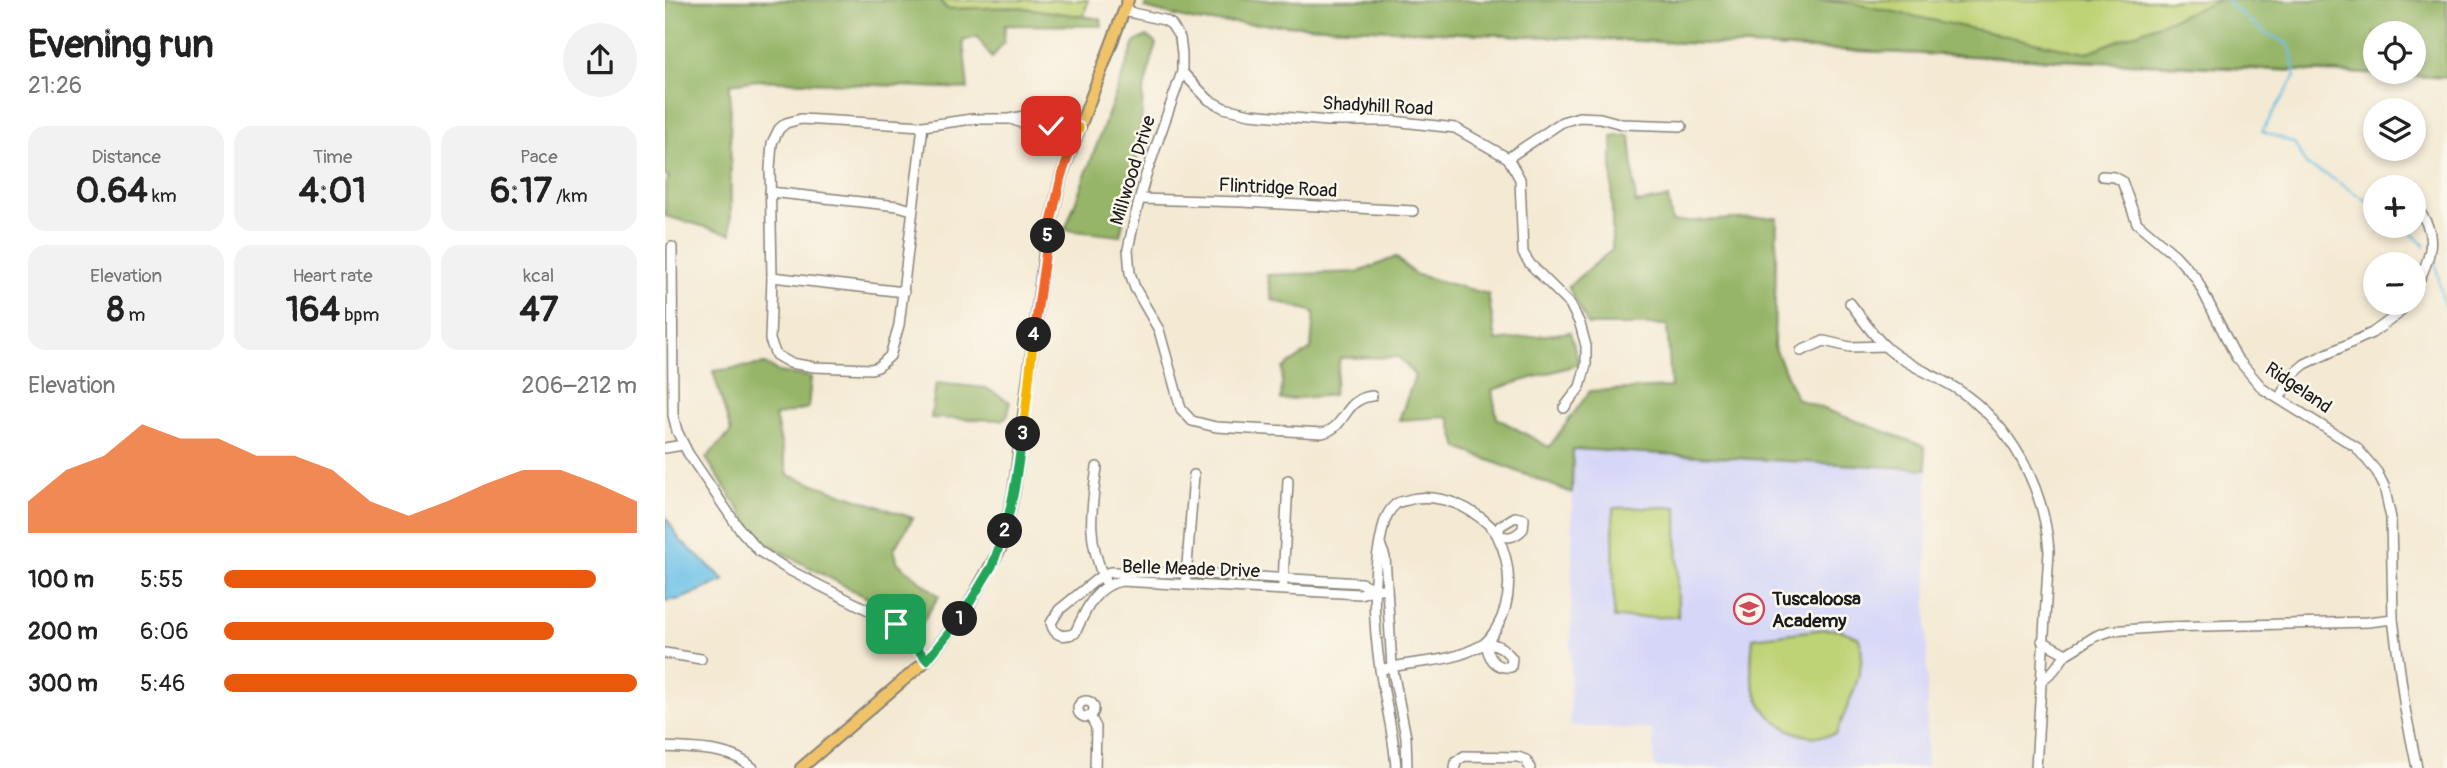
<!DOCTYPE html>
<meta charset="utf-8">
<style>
:root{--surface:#fff;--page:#f2f2f2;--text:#222;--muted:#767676;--accent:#ea580c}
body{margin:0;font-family:Pangolin,sans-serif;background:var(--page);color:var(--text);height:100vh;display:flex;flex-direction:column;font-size:26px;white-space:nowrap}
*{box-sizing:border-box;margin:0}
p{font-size:23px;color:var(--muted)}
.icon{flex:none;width:38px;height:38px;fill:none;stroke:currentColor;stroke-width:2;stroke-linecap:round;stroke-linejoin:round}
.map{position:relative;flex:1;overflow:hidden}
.panel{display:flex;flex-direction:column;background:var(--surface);width:665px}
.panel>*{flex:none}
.fabs{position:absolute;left:1698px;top:21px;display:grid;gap:14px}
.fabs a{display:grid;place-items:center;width:63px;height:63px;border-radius:50%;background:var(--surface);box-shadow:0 4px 10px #0003;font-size:35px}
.pin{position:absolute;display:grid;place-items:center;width:60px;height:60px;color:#fff;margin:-30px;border-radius:14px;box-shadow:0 4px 10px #0006}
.km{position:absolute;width:35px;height:35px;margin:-18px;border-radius:50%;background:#222;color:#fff;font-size:19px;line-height:35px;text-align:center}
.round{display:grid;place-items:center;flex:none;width:74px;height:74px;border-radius:37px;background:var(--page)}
.summary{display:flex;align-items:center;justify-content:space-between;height:119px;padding:0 28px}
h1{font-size:38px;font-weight:700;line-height:52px}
.stats{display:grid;grid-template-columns:repeat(3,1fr);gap:10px;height:119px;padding:7px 28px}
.stats div{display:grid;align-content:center;border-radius:18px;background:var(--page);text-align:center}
.stats b{font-size:35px;font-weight:700}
.stats small{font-size:19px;font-weight:400}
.stats p{font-size:19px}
.chart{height:196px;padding:14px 28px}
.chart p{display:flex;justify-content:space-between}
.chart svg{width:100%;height:126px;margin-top:7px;fill:var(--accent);opacity:.7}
ul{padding:0 28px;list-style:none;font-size:23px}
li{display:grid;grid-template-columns:112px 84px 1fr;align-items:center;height:52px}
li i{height:18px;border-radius:9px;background:var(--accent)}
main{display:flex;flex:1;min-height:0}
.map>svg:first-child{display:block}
.built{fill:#d6d7f8}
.green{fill:#bed376;stroke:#6d7849;stroke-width:2;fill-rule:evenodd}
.forest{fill:#96b567;stroke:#596842;stroke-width:2;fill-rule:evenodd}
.water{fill:#69bfe6;stroke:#426e81;stroke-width:2}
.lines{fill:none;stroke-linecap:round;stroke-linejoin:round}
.stream{stroke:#69bfe6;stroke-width:2}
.minor-casing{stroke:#888378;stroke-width:12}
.major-casing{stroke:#888378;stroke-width:14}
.minor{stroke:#fff;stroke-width:9}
.major{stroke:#f0c369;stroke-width:10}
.split-1-casing{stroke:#fff;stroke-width:14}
.split-2-casing{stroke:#fff;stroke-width:14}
.split-3-casing{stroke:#fff;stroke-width:14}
.split-4-casing{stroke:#fff;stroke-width:14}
.split-5-casing{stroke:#fff;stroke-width:14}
.split-6-casing{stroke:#fff;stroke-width:14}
.split-7-casing{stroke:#fff;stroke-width:14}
.split-1{stroke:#22a559;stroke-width:9}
.split-2{stroke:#22a559;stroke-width:9}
.split-3{stroke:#22a559;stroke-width:9}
.split-4{stroke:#f5b400;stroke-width:9}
.split-5{stroke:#f0652b;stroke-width:9}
.split-6{stroke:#f0652b;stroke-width:9}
.split-7{stroke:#f5b400;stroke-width:9}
.labels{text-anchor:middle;stroke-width:5;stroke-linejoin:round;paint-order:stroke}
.street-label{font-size:19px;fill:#1c1c1c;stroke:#fbf7ec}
.poi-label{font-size:19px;font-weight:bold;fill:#1c1c1c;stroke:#fbf7ec;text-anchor:start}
</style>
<main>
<section class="panel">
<div class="summary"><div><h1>Evening run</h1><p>21:26</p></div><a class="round"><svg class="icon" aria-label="share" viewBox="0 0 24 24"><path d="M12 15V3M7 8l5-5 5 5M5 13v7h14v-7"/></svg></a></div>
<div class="stats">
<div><p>Distance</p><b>0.64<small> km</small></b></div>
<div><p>Time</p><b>4:01</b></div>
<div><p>Pace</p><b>6:17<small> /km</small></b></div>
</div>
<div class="stats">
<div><p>Elevation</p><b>8<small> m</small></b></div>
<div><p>Heart rate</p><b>164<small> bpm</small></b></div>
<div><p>kcal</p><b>47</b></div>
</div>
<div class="chart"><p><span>Elevation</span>206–212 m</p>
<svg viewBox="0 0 160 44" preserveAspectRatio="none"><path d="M0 44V33L10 22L20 17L30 6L40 11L50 11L60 17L70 17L80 22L90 33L100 38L110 33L120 27L130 22L140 22L150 27L160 33V44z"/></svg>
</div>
<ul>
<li><b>100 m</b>5:55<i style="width:90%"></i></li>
<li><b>200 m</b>6:06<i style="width:80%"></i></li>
<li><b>300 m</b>5:46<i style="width:100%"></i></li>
</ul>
</section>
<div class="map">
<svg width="1782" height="768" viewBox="0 0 1782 768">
<rect width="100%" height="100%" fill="#fbf7ec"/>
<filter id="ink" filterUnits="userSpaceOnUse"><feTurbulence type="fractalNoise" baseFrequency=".0143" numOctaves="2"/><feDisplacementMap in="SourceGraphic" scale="14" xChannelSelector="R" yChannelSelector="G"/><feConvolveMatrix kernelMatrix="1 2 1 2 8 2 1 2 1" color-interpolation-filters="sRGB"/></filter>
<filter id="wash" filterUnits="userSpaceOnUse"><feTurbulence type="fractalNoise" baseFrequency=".00686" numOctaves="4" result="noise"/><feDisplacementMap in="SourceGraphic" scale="28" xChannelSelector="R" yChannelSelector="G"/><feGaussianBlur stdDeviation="1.57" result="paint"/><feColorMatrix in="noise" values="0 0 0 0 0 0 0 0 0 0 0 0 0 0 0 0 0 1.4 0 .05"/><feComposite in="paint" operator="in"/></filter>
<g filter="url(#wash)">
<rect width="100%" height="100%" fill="#f4ead4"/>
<!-- built -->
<polygon class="built" points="908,449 1262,469 1262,768 989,768 987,730 905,726"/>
<!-- green -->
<g class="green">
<polygon points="274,0 423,0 419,17 352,7 282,9"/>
<path d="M 521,0 L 1782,0 L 1782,78 L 530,21 ZM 1710,33 L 1748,33 L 1748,72 L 1710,72 Z"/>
<polygon points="1012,507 1013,617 949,618 948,508"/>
<path d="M 1160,629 L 1175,630 L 1193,637 C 1206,662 1181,709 1171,734 C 1129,745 1093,717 1087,677 C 1085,664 1087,650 1088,638 Z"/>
</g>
<!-- forest -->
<g class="forest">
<polygon points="0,0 274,0 282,9 352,7 436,19 437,26 340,25 339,42 327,58 312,37 298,41 303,89 93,80 65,84 66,234 0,216 0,184 4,177 0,175"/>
<path d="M 482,0 L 1153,0 L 1192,4 L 1421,53 L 1555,0 L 1782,0 L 1782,77 L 530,21 L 480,8 ZM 1748,33 L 1748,72 L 1710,72 L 1710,33 Z"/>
<polygon points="482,36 491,44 478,93 475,145 455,236 400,230 470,42"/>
<polygon points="965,135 971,203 1003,198 1007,222 1112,217 1109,346 1132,399 1259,446 1262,469 908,449 907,493 793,448 784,417 734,420 750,376 734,357 675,358 668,395 616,400 618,368 646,349 649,312 607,300 602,275 694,272 731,257 749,274 823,294 831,341 905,332 914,364 827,390 832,418 884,447 925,391 1006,387 1002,325 923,325 903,286 947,250 947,137"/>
<polygon points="100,364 114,372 146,377 143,408 110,416 123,475 248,518 229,549 233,563 274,596 255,626 95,541 41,458 66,432 48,371"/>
<polygon points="271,383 321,388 345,402 343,415 337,420 266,418"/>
</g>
<!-- water -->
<polygon class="water" points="0,516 15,540 60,580 16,599 0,601"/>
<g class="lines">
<!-- stream -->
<g class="stream">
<polyline points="1562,0 1562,3 1600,33 1620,42 1626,49 1630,77 1597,131 1629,143 1642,166 1662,175 1710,206"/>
<polyline points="1739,226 1760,246"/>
<polyline points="1769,255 1778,302 1782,309"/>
</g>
</g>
</g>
<g filter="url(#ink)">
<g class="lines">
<!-- minor casing -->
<g class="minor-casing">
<g id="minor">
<path d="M 459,11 L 499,20 L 506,24 L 515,38 L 517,54 L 517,72 L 480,178 L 470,217 L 463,249 L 465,273 L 470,288 L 494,330 L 516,409 L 527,421 L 551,427 L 657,433 C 682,428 678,399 707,396"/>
<polyline points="517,72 544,100 559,108 585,114 662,121 728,121 790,128 843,158 855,179 858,253 865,264 905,304 915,324 921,346 921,365 915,387 899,408"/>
<polyline points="346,119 359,124 411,128"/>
<polyline points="258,126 234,325 225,356 213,367 206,369 149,367 125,363 111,355 105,340 107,277 105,168 107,143 114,129 121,123 136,119 258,126 307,119 344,119 359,116 400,120 414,128"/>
<polyline points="843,158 897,122 914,117 935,118 957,124 1017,126"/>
<polyline points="1437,176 1449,177 1457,181 1472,223 1510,255 1531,278 1571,357 1598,389 1691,447 1712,472 1719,486 1726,518 1728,619 1740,709 1752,768"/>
<polyline points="1725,186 1727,187"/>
<polyline points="105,192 233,206 247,210"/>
<polyline points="475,199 577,202 748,211"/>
<path d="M 1748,205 C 1777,232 1765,261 1748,292"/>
<polyline points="7,247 8,415 12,431 23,453 73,527 94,551 122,569 231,624 262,660"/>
<polyline points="107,277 239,292"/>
<path d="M 1185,303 C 1197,318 1208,336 1223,349 C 1243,366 1270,375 1292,389 C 1347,425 1379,487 1384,551 L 1371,768"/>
<polyline points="1136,351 1159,341 1185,347 1220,346"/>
<polyline points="1615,397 1628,374 1640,364 1707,333 1732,315 1742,303"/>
<polyline points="0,448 18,445"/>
<path d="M 432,467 C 426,512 421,537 440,581"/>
<path d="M 850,517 L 859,519 L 858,529 C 850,537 844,539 833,535 L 835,526 Z"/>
<polyline points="715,544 720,557 727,666 741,737 742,768"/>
<polyline points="521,578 529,475"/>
<polyline points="618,584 623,480"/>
<path d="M 710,589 L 695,594 L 456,581 C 429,587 421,610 410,633 C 398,638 389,636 386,623 L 394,610 L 437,575 L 445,572 L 522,573 L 696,583 L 710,589 L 722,589"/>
<polyline points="1377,641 1401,654"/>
<path d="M 821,643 C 834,644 839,649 847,658 L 846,667 C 830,669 823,657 821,643 Z"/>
<polyline points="0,653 36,659"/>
<path d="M 715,670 C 752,659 781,665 817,645 C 824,641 827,635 831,629 C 848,601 847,566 833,537 C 828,525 814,516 802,509 C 786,500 765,495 746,499 C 741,501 735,501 731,504 C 719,514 718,528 715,542 C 706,582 709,628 715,669 C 720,702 729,734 731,768"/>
<polyline points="1375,682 1389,670 1401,654 1431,636 1445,631 1500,627 1703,622 1728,619"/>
<circle cx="421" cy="709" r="8"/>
<polyline points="425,716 431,727 430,768"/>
<path d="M 0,747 C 29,749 65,747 88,768"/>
<polyline points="790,768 791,762 799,756 853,757 861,760 865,768"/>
</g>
</g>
<!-- major casing -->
<g class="major-casing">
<polyline id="major" points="136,768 262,660 298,615 336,547 349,491 380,250 396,177 463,0"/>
</g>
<!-- minor -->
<use href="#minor" class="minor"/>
<!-- major -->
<use href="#major" class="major"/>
</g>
</g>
<g class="lines" filter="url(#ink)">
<!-- split-1 casing -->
<g class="split-1-casing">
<polyline id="split-1" points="231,624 262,660 295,619"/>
</g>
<!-- split-2 casing -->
<g class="split-2-casing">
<polyline id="split-2" points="295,619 327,566 340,531"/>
</g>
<!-- split-3 casing -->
<g class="split-3-casing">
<polyline id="split-3" points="340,531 349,491 358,434"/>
</g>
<!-- split-4 casing -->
<g class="split-4-casing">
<polyline id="split-4" points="358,434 369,335"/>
</g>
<!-- split-5 casing -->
<g class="split-5-casing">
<polyline id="split-5" points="369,335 383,236"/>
</g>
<!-- split-6 casing -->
<g class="split-6-casing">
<polyline id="split-6" points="383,236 396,177 409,140"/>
</g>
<!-- split-7 casing -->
<g class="split-7-casing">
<polyline id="split-7" points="386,126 414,128 409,140"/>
</g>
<!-- split-1 -->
<use href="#split-1" class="split-1"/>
<!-- split-2 -->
<use href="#split-2" class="split-2"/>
<!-- split-3 -->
<use href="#split-3" class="split-3"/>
<!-- split-4 -->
<use href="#split-4" class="split-4"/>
<!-- split-5 -->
<use href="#split-5" class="split-5"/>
<!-- split-6 -->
<use href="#split-6" class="split-6"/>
<!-- split-7 -->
<use href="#split-7" class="split-7"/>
</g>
<!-- icons -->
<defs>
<g id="school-ring" transform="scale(1.575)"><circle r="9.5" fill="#fbf7ec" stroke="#d1495b" stroke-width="1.5"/><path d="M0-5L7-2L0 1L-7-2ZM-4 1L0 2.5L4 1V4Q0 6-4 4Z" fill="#d1495b"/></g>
</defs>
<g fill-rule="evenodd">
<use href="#school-ring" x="1084" y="609"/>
</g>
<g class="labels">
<!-- street labels -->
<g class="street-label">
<text transform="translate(713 105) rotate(3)" y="7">Shadyhill Road</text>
<text transform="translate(467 170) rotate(-73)" y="7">Millwood Drive</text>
<text transform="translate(613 187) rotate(3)" y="7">Flintridge Road</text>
<text transform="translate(1634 387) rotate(34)" y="7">Ridgeland</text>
<text transform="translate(526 568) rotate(2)" y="7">Belle Meade Drive</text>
</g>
<!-- poi labels -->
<g class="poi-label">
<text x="1107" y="605">Tuscaloosa<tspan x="1107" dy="22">Academy</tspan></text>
</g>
</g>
</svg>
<div class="fabs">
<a><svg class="icon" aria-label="locate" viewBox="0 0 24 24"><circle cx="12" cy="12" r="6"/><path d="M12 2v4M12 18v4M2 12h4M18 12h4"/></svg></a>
<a><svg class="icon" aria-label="layers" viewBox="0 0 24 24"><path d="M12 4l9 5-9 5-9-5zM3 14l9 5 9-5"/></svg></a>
<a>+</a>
<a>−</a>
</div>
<div class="pin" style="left:231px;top:624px;background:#1e9e55"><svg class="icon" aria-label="arrive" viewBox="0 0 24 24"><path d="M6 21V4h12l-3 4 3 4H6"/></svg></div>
<div class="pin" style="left:386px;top:126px;background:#d93025"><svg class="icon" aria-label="check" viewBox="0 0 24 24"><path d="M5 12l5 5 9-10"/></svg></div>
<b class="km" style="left:295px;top:619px">1</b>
<b class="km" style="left:340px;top:531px">2</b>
<b class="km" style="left:358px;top:434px">3</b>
<b class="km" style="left:369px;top:335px">4</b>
<b class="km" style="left:383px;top:236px">5</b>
</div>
</main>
